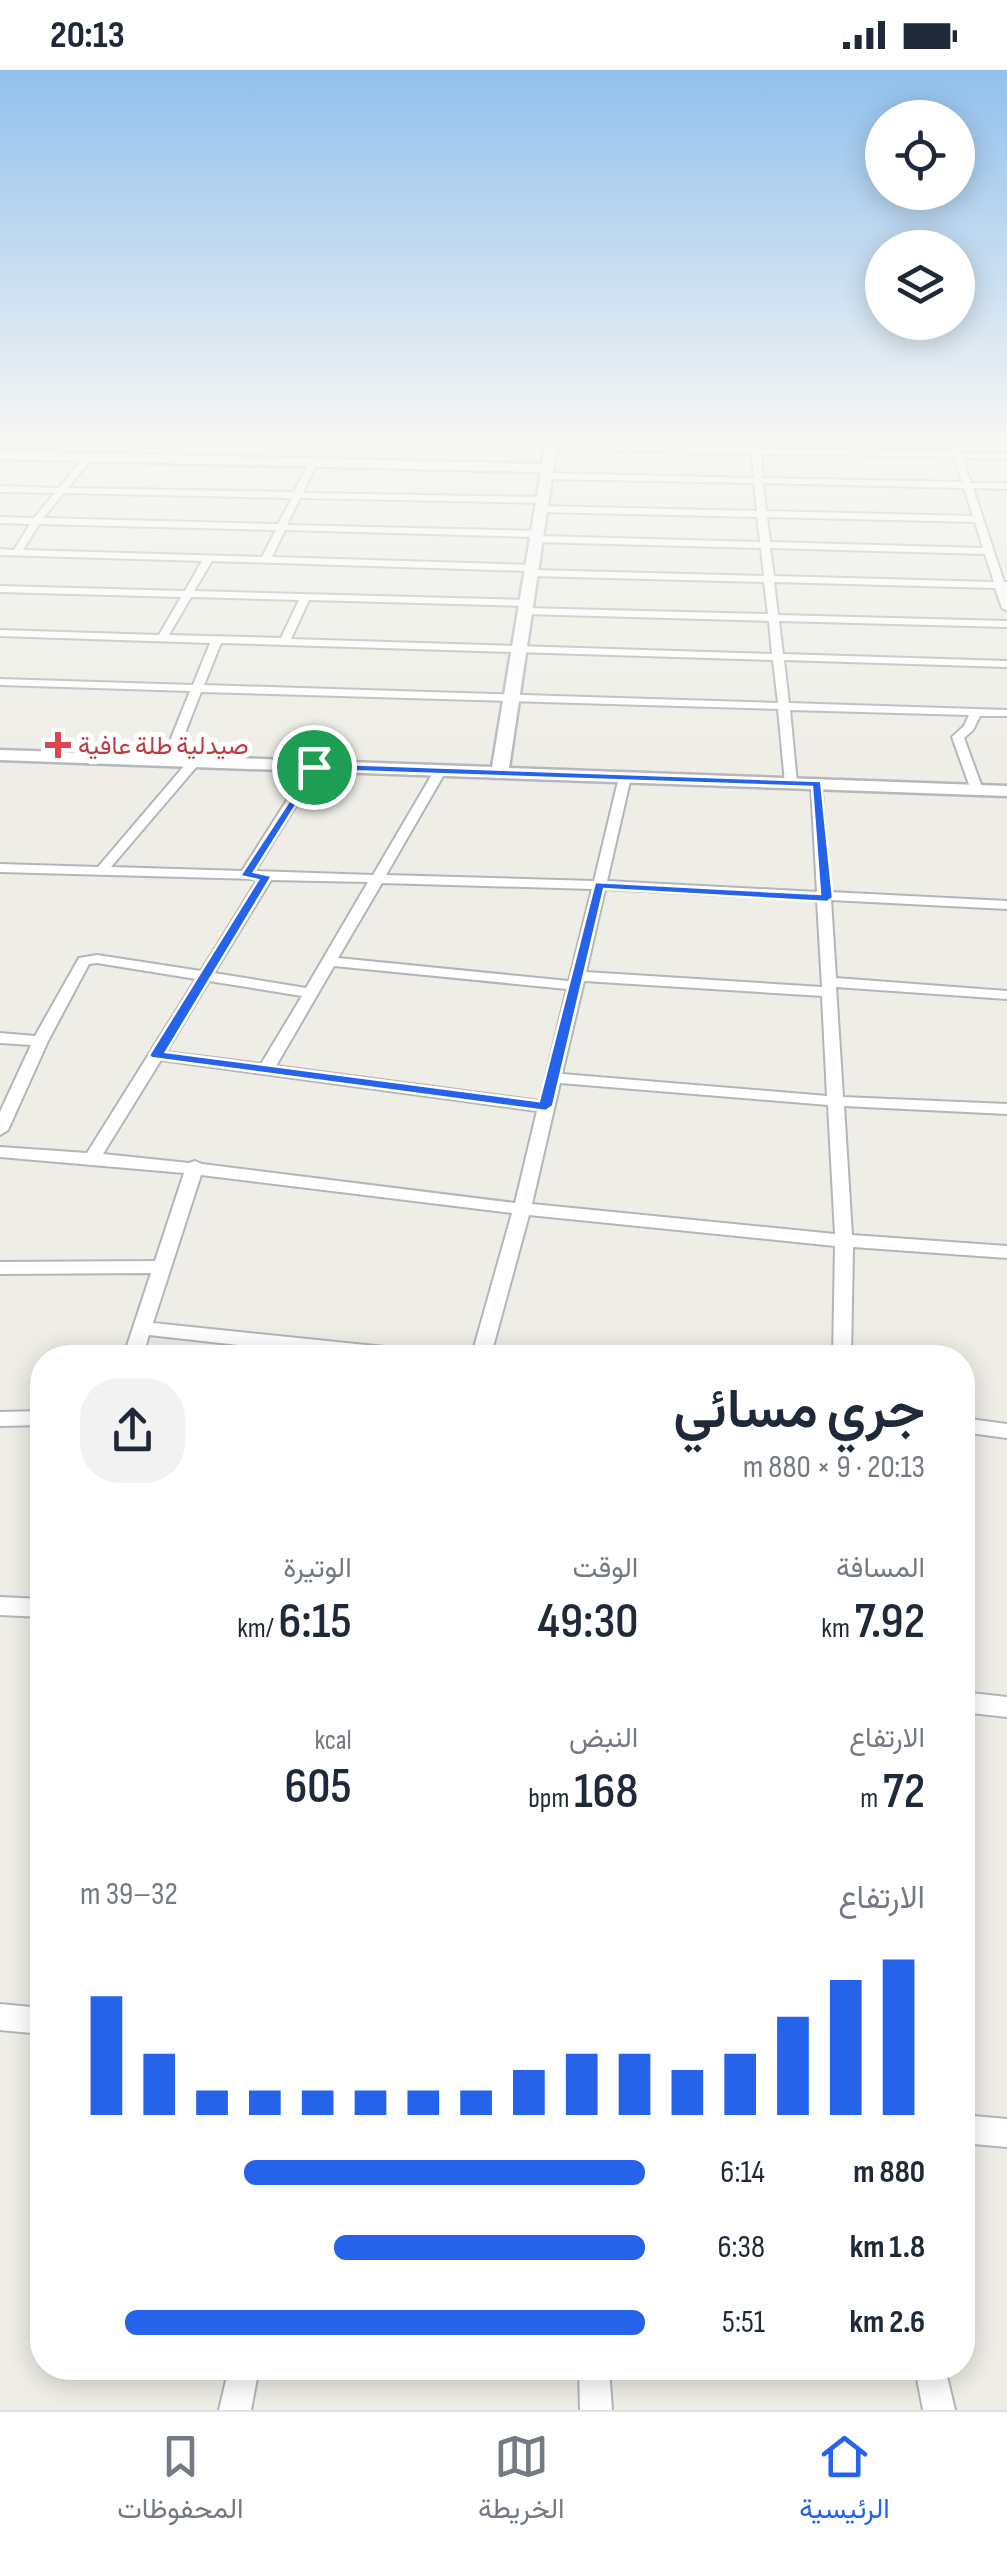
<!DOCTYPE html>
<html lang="ar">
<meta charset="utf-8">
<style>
:root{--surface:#fff;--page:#f2f2f3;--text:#1f2937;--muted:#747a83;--line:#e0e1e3;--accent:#2563eb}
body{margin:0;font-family:"Sofia Sans Condensed",Vazirmatn,sans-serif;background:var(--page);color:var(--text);direction:rtl;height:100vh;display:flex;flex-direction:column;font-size:38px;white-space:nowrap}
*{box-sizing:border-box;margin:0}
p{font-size:32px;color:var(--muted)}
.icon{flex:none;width:55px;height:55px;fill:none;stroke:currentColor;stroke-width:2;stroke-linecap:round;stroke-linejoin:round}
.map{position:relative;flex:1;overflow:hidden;direction:ltr}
.panel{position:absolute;left:30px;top:1275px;width:945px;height:1035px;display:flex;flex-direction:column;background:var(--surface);border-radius:40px;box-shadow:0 5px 25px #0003;direction:rtl}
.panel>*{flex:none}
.tools{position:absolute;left:865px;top:30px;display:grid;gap:20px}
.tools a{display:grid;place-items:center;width:110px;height:110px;border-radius:50%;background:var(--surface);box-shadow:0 5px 25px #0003;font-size:50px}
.pin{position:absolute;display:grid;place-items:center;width:85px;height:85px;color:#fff;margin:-42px;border:5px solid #fff;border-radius:50%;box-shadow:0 2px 10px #0007}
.round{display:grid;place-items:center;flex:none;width:105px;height:105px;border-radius:40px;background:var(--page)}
.headline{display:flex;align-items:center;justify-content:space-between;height:170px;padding:0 50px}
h1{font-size:55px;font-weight:600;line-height:75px}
.metrics{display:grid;grid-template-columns:repeat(3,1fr);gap:15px;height:170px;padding:10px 50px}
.metrics div{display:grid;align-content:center}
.metrics b{font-size:50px;font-weight:600}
.metrics small{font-size:28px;font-weight:400}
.metrics p{font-size:28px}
.chart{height:280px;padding:20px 50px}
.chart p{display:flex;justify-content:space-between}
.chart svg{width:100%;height:180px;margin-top:10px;stroke:var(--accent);stroke-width:6}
ul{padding:0 50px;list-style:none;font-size:32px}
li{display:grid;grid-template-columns:160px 120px 1fr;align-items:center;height:75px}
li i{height:25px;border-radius:12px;background:var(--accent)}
.status{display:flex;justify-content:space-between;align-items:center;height:70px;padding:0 50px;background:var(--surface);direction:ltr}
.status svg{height:28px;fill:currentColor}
.menu{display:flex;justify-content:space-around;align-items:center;height:140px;border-top:2px solid var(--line);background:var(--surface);font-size:28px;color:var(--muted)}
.menu a{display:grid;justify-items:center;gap:5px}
.menu .selected{color:var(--accent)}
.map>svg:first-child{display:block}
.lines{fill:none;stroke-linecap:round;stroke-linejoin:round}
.street-casing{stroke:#b3b5b9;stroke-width:4}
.secondary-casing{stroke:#b5b7bc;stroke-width:5}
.street{fill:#fff;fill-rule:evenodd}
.secondary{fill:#fff;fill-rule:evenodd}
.route{fill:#2563eb;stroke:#fff;stroke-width:2.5;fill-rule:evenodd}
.health-dot{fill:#e0444e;stroke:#fff;stroke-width:4}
.labels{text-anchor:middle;stroke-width:10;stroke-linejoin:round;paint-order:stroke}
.far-health-label{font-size:25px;fill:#be3a42;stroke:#fff;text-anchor:start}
</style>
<div class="status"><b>20:13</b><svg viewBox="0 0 49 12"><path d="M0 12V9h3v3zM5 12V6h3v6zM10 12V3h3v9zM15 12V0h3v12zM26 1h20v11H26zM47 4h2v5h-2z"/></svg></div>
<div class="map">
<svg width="1007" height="2340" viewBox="0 0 1007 2340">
<rect width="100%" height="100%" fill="#eeede6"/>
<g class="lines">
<!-- street casing -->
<g class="street-casing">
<g id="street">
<polygon points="162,367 171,367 188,392 182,392"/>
<path d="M 751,367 L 759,367 L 760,379 L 953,382 L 948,367 L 956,367 L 961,383 L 1007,383 L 1007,389 L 963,388 L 971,413 L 1007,413 L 1007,419 L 973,418 L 1004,512 L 1007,512 L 1007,541 L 1002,538 L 995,518 L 774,512 L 778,545 L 1007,551 L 1007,557 L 779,551 L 783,584 L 1007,591 L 1007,597 L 784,590 L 789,633 L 1007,640 L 1007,646 L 980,646 L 973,660 L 964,668 L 983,720 L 981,723 L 971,720 L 952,667 L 964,656 L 969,645 L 790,640 L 797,713 L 791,717 L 785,713 L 778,639 L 201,622 L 174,691 L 168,695 L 162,691 L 190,621 L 0,615 L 0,609 L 193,615 L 210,573 L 0,566 L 0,560 L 159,565 L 181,527 L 0,522 L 0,516 L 185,521 L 202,491 L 0,485 L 0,479 L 14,480 L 30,454 L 0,453 L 0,447 L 34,448 L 55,423 L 0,422 L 0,416 L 59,418 L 86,385 L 93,387 L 68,418 L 294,422 L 309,393 L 313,390 L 317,393 L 303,423 L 541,427 L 545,430 L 541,433 L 300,428 L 287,455 L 537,461 L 542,464 L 539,466 L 760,472 L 757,447 L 541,442 L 536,439 L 541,436 L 757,441 L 754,413 L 546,409 L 542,406 L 546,403 L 754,408 L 752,383 L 550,379 L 546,377 L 550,375 L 752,378 ZM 761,384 L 954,387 L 962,412 L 763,408 ZM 763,413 L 964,418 L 973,446 L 766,441 ZM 64,423 L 292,428 L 278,454 L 43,448 ZM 767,447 L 975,452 L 983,478 L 770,472 ZM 39,454 L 276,460 L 262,487 L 23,480 ZM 285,460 L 534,467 L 531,469 L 536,472 L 761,478 L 764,506 L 535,500 L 537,498 L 532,495 L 272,487 ZM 770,478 L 985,484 L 994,512 L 774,506 ZM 212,491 L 528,501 L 526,503 L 531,506 L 764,512 L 768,544 L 525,538 L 520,541 L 525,544 L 769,551 L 772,584 L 291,569 L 309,530 L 526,536 L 531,533 L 526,530 L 194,521 ZM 191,527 L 299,530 L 281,568 L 169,565 ZM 221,573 L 773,590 L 778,633 L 204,615 Z"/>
<path d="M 194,688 L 198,689 L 198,695 L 111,797 L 242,801 L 308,697 L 314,693 L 320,697 L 255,801 L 373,805 L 434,701 L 440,697 L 446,701 L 386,805 L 594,811 L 619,707 L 625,703 L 631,707 L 607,811 L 817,822 L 811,714 L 821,711 L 830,822 L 1007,831 L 1007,839 L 831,830 L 836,908 L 1007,921 L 1007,929 L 836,917 L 843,1027 L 1007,1034 L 1007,1044 L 844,1036 L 852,1165 L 1007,1176 L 1007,1188 L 853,1177 L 851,1288 L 833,1288 L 835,1176 L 529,1145 L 490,1288 L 471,1288 L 512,1143 L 201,1105 L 153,1253 L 424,1281 L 433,1288 L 356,1288 L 149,1265 L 142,1288 L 123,1288 L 151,1203 L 0,1204 L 0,1192 L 155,1191 L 184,1103 L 0,1087 L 0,1077 L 87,1083 L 196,909 L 97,893 L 89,894 L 48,971 L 8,1060 L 0,1065 L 0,1042 L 31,975 L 0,973 L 0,963 L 35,966 L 79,888 L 97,885 L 201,901 L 258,809 L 0,802 L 0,794 L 98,797 L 190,689 ZM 271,810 L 368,812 L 306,918 L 214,903 ZM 382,813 L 592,819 L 569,911 L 338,888 ZM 605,819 L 817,830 L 822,917 L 586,902 ZM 334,896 L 567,919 L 540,1031 L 276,996 ZM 209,911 L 302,926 L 261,994 L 166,982 ZM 584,911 L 822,926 L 827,1026 L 562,1004 ZM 161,990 L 537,1041 L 515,1133 L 202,1094 L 195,1091 L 189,1093 L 103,1084 ZM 560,1013 L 828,1035 L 835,1164 L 532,1134 Z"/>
<polygon points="42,1341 42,1355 0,1356 0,1342"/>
<polygon points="962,1348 1007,1354 1007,1368 962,1362"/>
<polygon points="0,1527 42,1529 42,1547 0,1545"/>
<polygon points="962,1622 1007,1627 1007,1647 962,1642"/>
<polygon points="0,1934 42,1938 42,1964 0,1960"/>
<polygon points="962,2045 1007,2049 1007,2077 962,2073"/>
<polygon points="229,2298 259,2298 251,2340 219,2340"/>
<polygon points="579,2298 609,2298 612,2340 580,2340"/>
<polygon points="915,2298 945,2298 955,2340 923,2340"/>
</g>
</g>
<!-- secondary casing -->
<g class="secondary-casing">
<polygon id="secondary" points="546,367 558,367 509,698 1007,716 1007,726 0,690 0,680 492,697 541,402 0,389 0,381 542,394"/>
</g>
<!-- street -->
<use href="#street" class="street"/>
<!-- secondary -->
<use href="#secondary" class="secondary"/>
</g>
<!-- sky -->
<linearGradient id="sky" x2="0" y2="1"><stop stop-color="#91c0ed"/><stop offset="0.53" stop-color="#f7f7f4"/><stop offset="1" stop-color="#f7f7f4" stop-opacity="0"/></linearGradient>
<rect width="1007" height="695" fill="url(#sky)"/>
<!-- route -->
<path class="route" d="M 314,693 L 821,711 L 833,828 L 827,832 L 604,819 L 553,1036 L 546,1041 L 151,988 L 149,985 L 258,810 L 240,806 ZM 318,700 L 812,717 L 820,824 L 595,812 L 539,1031 L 166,982 L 272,806 L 254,802 Z"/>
<!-- markers -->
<path class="health-dot" d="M53 660h10v10h10v10h-10v10h-10v-10h-10v-10h10z"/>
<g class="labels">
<!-- far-health labels -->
<g class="far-health-label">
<text x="78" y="684">صيدلية طلة عافية</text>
</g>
</g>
</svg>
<div class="tools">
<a><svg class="icon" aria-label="locate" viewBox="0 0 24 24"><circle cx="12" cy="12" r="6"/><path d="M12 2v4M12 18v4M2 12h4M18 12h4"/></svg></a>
<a><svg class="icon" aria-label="layers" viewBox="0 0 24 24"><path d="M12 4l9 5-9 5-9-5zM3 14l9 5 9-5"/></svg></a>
</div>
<div class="pin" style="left:314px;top:697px;background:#1e9e55"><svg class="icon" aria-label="arrive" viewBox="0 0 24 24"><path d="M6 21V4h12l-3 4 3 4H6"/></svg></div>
<section class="panel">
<div class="headline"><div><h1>جري مسائي</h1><p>20:13 · 9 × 880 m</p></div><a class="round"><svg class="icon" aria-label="share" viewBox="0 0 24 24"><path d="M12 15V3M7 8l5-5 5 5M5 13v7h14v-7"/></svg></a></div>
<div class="metrics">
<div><p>المسافة</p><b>7.92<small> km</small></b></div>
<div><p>الوقت</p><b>49:30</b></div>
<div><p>الوتيرة</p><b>6:15<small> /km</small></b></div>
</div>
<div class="metrics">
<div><p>الارتفاع</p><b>72<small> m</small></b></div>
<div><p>النبض</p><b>168<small> bpm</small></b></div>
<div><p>kcal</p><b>605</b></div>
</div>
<div class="chart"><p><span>الارتفاع</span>32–39 m</p>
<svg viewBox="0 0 160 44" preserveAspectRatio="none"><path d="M5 44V15M15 44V29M25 44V38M35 44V38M45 44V38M55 44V38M65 44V38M75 44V38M85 44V33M95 44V29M105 44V29M115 44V33M125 44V29M135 44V20M145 44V11M155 44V6"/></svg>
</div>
<ul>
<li><b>880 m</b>6:14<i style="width:71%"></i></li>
<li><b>1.8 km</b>6:38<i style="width:55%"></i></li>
<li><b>2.6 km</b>5:51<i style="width:92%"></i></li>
</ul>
</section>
</div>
<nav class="menu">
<a class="selected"><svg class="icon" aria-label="home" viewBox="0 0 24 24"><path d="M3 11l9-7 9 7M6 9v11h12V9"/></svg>الرئيسية</a>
<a><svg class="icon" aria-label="map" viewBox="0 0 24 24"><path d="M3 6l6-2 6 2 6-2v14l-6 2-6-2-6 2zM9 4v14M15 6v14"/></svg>الخريطة</a>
<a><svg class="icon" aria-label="saved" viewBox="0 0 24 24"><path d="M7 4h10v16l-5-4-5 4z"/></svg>المحفوظات</a>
</nav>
